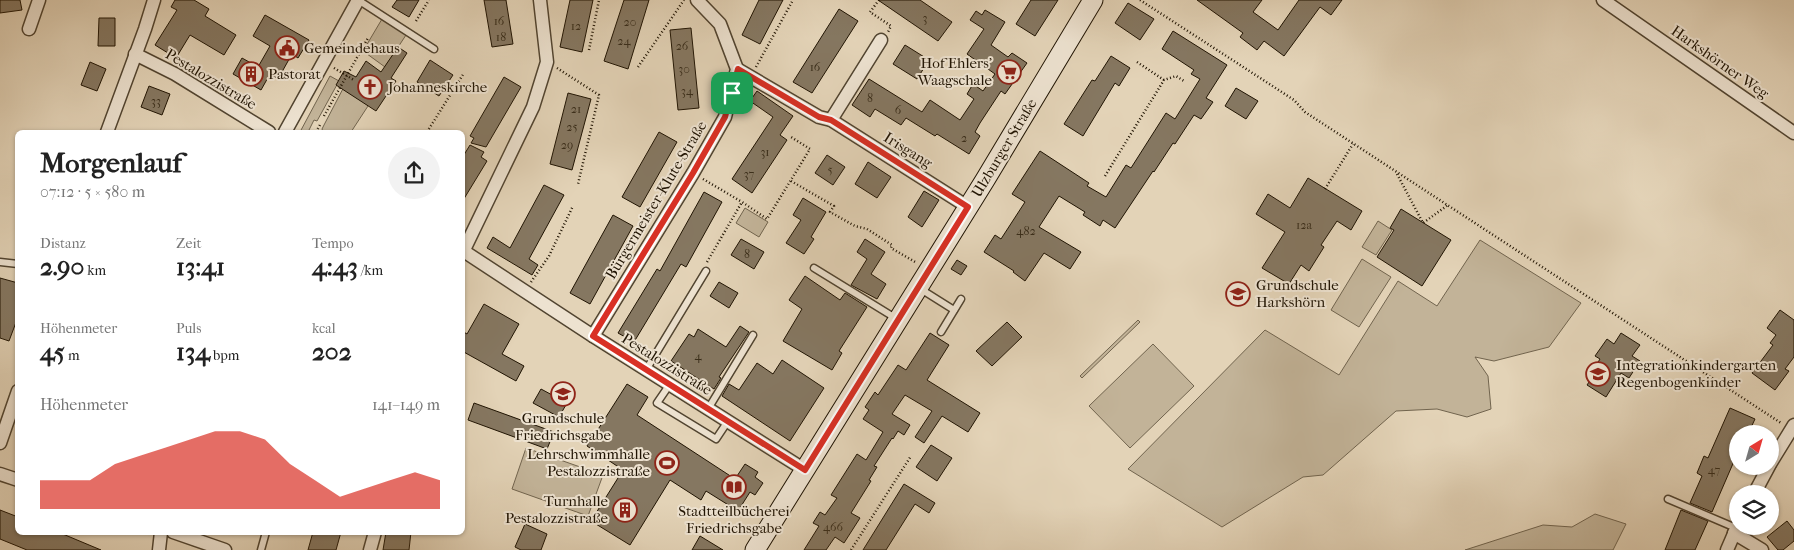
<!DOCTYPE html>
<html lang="de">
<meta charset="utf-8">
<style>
:root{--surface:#fff;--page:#f2f2f2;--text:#222;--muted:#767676;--accent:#d93025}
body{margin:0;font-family:"IM FELL French Canon",serif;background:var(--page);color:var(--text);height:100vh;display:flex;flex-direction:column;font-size:19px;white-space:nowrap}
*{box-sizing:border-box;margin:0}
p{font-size:16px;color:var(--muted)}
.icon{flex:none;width:28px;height:28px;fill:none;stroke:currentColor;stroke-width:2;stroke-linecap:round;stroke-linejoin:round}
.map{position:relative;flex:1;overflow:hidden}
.side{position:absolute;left:15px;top:130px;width:450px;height:405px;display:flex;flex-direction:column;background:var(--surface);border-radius:8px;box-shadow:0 1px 4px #0004}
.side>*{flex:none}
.needle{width:32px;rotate:37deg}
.buttons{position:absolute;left:1729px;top:425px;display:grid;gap:10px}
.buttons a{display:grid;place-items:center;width:50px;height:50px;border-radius:50%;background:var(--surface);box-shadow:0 1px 4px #0004;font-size:25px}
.pin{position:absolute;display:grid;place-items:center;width:42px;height:42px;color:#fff;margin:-21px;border-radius:10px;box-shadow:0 2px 8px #0006}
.round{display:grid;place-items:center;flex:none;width:52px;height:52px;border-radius:26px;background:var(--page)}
.headline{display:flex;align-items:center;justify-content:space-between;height:85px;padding:0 25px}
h1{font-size:28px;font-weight:800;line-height:38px}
.figures{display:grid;grid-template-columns:repeat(3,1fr);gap:8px;height:85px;padding:5px 25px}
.figures div{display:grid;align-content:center}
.figures b{font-size:25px;font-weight:800}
.figures small{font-size:14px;font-weight:400}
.figures p{font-size:14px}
.chart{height:140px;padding:10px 25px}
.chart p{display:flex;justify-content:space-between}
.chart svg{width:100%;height:90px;margin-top:5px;fill:var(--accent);opacity:.7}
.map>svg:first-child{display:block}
.green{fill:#c2b398;stroke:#71644e}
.building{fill:#857761;stroke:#201403}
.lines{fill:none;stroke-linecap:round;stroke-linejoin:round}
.service-casing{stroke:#514430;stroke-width:9}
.minor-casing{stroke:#514430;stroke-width:15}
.secondary-casing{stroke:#201403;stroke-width:21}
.path{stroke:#201403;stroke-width:2.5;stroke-dasharray:1 2.5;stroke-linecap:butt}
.service{stroke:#ede2d0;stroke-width:6}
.minor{stroke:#ede2d0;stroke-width:12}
.secondary{stroke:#ede2d0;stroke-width:19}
.route-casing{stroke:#fff;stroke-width:10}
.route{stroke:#d93025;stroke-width:6}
.labels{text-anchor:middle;stroke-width:4;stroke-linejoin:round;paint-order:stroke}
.number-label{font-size:12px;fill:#392d1a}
.poi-label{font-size:15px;fill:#201403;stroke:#ede2d0;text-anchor:start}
.street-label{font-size:15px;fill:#201403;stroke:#ede2d0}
</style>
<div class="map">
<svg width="1794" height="550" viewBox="0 0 1794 550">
<rect width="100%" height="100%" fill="#e3d3b7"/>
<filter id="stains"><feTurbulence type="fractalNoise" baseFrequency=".004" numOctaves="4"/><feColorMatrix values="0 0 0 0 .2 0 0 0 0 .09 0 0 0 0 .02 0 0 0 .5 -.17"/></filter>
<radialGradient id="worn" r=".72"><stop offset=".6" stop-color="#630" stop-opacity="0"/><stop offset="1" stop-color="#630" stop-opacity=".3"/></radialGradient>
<!-- green -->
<g class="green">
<polygon points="382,19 406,35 385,67 363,51"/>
<polygon points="330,76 339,81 317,121 314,120 308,132 300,132"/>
<polygon points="347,81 368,106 351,132 323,132 322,129 324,125"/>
<polygon points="745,208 768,222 759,237 736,223"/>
<polygon points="1378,221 1392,230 1376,255 1362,247"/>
<polygon points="1480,240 1581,303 1549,347 1494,361 1475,357 1488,376 1491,409 1467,417 1437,409 1396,411 1323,475 1303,477 1222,527 1128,469 1265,330 1339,375 1398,281 1437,306"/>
<polygon points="1362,259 1391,277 1359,327 1331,310"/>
<polygon points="1138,320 1140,322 1082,378 1080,376"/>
<polygon points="1153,344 1194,386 1130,448 1089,406"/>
<polygon points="526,448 603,475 588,516 512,489"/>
<polygon points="1595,514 1626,524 1613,550 1465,550 1543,525 1572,527"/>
</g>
<!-- building -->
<g class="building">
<polygon points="0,0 20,0 22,10 0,13"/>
<polygon points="175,0 194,0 209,9 205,16 236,35 224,55 190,35 176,58 155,45 177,10 171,7"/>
<polygon points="397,0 419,0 409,17 392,7"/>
<polygon points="484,0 506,0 513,44 492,47"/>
<polygon points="570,0 593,0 582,52 560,47"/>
<polygon points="624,0 649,0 628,69 604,61"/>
<polygon points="759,0 783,0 760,44 742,35"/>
<polygon points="878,0 920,0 952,22 938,41"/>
<polygon points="1031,0 1058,0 1035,36 1016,24"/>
<polygon points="1197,0 1262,0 1253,12 1278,30 1299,0 1342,0 1331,15 1320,7 1284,56 1264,41 1257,50 1240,37 1243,33"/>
<polygon points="1128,3 1154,19 1140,40 1115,23"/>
<polygon points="839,9 858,21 812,93 793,82"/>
<polygon points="985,10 1005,22 991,45 1008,57 1012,53 1027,63 1005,94 1001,91 980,123 975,132 980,136 969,154 937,134 935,136 906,118 901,125 875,109 870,117 852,105 869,79 922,112 930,100 960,120 974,99 967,94 973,84 983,91 995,74 967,54 984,29 970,20 976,11 982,15"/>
<polygon points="265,15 309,40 298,58 292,54 278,79 270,74 261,90 233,74 242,58 258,67 270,46 253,36"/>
<polygon points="99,18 115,18 115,46 98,46"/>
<polygon points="691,28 699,108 678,110 670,30"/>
<polygon points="1173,31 1227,65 1206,98 1213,102 1201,119 1194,115 1175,144 1173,143 1154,172 1153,171 1115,228 1103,220 1100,226 1083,215 1085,212 1059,196 1039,227 1081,252 1070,269 1044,253 1025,281 1013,272 1014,271 984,252 995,235 1001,239 1025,202 1012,194 1040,151 1089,183 1087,186 1106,197 1126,165 1131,168 1166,113 1175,119 1200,79 1191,74 1194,70 1162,49"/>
<polygon points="905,45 929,60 917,79 893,64"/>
<polygon points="398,47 407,53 391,78 396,81 376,111 336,85 344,71 356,77 366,61 381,72"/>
<polygon points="1111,56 1130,68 1119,86 1115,83 1083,136 1064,124 1092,80 1095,81"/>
<polygon points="430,60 453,75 439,96 417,82"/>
<polygon points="90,62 106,69 97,91 81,85"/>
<polygon points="504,77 521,87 486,147 471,143 474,138 470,136"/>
<polygon points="149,86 170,94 162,115 141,107"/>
<polygon points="1236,88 1258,101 1246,119 1225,106"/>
<polygon points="757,91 793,116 780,135 787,140 752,193 732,179 773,117 750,101"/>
<polygon points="568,93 591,99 572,170 550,164"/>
<polygon points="659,132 677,142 640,207 622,197"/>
<polygon points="470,145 484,152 481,157 487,161 462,202 462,158"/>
<polygon points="827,155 845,167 833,185 815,173"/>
<polygon points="868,162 891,177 877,198 855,184"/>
<polygon points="1308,178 1362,211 1351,230 1337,221 1321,245 1324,247 1309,271 1301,265 1289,284 1262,268 1285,232 1256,214 1268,194 1290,208"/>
<polygon points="544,185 564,195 529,259 538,265 532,275 487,248 493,237 510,248"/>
<polygon points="924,191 939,200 922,227 908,217"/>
<polygon points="704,192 722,202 686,267 681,264 634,342 618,333 657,269 660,271"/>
<polygon points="803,198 826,212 811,237 814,239 804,254 786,243 801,220 793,215"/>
<polygon points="1401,209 1451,240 1422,286 1377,257 1394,230 1390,228"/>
<polygon points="613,215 633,226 590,304 570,293"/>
<polygon points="741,239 764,252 754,269 731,255"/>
<polygon points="865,239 885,252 871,274 886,284 877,299 851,285 867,259 857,252"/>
<polygon points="957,260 967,266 961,275 951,269"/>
<polygon points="805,276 840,300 845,293 867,307 839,351 842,353 832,370 783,341 802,309 789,300"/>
<polygon points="0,278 18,283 18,317 9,341 0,338"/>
<polygon points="719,282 738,293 729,308 710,296"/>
<polygon points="484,304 519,324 502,354 524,366 516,381 462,351 462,331 467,334"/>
<polygon points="1780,310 1794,320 1794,357 1785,369 1789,371 1775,390 1752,373 1773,345 1770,343 1776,335 1767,328"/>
<polygon points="1007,322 1022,337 992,366 976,351"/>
<polygon points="740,326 749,332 719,377 721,378 714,389 671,361 689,334 694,337 698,329 726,347"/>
<polygon points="930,333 949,345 927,380 980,413 968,432 942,416 924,443 915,437 932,411 905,395 892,414 910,425 904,435 898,431 893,439 892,438 874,466 877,467 869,480 871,481 851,513 860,518 844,543 835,537 826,550 804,550 819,526 813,523 820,512 825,515 837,498 831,495 857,454 866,460 883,432 863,419 869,410 865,407 875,392 878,395 898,365 906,370"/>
<polygon points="1621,333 1640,345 1632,356 1640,361 1629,378 1621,373 1606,397 1587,385 1598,369 1595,367 1600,359 1595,356 1607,339 1614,344"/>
<polygon points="782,360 824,388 790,441 722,396 729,384 739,390 757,363 773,374"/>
<polygon points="627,384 648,397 637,415 735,479 745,464 758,472 755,477 763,483 755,495 750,492 738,511 706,491 701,500 670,480 630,545 591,521 623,470 587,446 595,430 597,431"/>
<polygon points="541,389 567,403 559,417 533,403"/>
<polygon points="474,403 554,432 547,449 468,420"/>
<polygon points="1730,408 1755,419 1748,434 1738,434 1738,452 1712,512 1690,503 1702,476 1697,473 1704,456 1708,458"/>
<polygon points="931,445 952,458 937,481 916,467"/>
<polygon points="904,484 935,503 929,513 915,504 886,550 863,550"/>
<polygon points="0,510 18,517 18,532 58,532 101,550 27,550 0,539"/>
<polygon points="1681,510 1708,521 1695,550 1665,550"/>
<polygon points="1787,521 1794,530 1794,541 1783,550 1778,550 1767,537"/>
<polygon points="525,524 547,534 541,550 521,550 515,547"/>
<polygon points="313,532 341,532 336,550 308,550"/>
<polygon points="386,532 411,532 409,550 383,550"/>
<polygon points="700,536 723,550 692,550"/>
</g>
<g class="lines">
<!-- service casing -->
<g class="service-casing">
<g id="service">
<polyline points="358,0 434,49"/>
<polyline points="0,262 18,264"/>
<polyline points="814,268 897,319"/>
<polyline points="919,288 954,310"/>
<polyline points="941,332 961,299"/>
<polyline points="646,370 706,271"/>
<polyline points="670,384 657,403 716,439 728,421"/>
<polyline points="708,409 753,335"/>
<polyline points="1668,499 1736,528"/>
<polyline points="261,550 266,532"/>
</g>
</g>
<!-- minor casing -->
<g class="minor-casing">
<g id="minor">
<polyline points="1603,0 1794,133"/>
<polyline points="29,29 39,0"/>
<polyline points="135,54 175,74 269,132"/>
<polyline points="737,69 819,117 831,120 968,207"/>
<polyline points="831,120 881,40"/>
<polyline points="107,132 145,29 154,0"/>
<polyline points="285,132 358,0"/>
<polyline points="462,250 593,336 805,470"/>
<polyline points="462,254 533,107 547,62 540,0"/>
<polyline points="593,336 693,173 725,117 737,69 720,24 697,0"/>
<polyline points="0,443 18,391"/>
<polyline points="1770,464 1794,425"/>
<polyline points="0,474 18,480"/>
<polyline points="1754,494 1769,466"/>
<polyline points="173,532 225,550"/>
<polyline points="1734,533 1762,550"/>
<polyline points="159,550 161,532"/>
<polyline points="370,550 375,532"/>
<polyline points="1727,550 1737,527"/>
</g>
</g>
<!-- secondary casing -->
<g class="secondary-casing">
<polyline id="secondary" points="755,550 985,180 1093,0"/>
</g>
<!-- path -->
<g class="path">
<polyline points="879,0 870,12 891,26 888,32"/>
<polyline points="1140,0 1294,100 1305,112 1781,423"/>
<polyline points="416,21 429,0"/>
<polyline points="589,50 599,0"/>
<polyline points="1137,62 1164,80"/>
<polyline points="638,67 684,0"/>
<polyline points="756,67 793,0"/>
<polyline points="334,68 354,80"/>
<polyline points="557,68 599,95 578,184"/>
<polyline points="324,116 368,38"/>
<polyline points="311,132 312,132"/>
<polyline points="316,132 321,123"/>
<polyline points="427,132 464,73"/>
<polyline points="1397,174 1423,223 1448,205"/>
<polyline points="1105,176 1164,80 1176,76 1184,81"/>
<polyline points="703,179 742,202"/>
<polyline points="791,181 834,206 830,212 855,226 867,229 892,245 891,248 917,263"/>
<polyline points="1325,189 1353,144"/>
<polyline points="707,262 742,202 767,219 810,149 791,137"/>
<polyline points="531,282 549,256 573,206"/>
<polyline points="851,550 911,456"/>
</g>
<!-- service -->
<use href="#service" class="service"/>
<!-- minor -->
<use href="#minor" class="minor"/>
<!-- secondary -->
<use href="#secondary" class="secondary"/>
</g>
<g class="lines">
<!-- route casing -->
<g class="route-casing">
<polygon id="route" points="738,69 819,117 831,120 968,207 805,470 593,336 693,173 725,117"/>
</g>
<!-- route -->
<use href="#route" class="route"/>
</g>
<!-- icons -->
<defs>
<g id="civic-ring" transform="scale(1.25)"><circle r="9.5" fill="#ede2d0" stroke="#8f2418" stroke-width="1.5"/><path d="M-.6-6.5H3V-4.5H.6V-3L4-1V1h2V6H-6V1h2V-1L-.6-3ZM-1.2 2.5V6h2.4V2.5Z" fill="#8f2418"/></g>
<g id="supermarket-ring" transform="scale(1.25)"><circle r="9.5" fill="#ede2d0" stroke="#8f2418" stroke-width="1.5"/><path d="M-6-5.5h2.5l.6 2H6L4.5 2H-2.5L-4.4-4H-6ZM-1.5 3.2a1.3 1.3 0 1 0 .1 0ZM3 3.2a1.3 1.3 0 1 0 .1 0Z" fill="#8f2418"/></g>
<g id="building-ring" transform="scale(1.25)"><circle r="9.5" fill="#ede2d0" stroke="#8f2418" stroke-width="1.5"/><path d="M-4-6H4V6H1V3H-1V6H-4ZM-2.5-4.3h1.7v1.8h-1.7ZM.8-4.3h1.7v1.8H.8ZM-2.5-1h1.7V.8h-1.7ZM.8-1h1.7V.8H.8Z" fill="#8f2418"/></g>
<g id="church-ring" transform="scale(1.25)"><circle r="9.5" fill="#ede2d0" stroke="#8f2418" stroke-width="1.5"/><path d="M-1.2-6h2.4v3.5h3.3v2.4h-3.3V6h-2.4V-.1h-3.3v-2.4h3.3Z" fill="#8f2418"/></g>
<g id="school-ring" transform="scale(1.25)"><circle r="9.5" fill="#ede2d0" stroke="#8f2418" stroke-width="1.5"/><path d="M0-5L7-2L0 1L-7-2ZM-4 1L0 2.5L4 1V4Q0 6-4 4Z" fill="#8f2418"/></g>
<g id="stadium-ring" transform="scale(1.25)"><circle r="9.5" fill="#ede2d0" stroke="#8f2418" stroke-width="1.5"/><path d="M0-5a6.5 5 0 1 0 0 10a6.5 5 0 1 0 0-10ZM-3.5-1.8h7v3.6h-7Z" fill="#8f2418"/></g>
<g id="library-ring" transform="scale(1.25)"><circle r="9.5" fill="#ede2d0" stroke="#8f2418" stroke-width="1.5"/><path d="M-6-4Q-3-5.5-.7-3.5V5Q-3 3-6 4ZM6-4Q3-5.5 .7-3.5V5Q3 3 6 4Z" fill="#8f2418"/></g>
</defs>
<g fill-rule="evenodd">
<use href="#civic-ring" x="287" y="48"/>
<use href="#supermarket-ring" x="1009" y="72"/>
<use href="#building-ring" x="251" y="74"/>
<use href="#church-ring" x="370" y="87"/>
<use href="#school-ring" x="1238" y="294"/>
<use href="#school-ring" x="1598" y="374"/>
<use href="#school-ring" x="563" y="394"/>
<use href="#stadium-ring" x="667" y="463"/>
<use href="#library-ring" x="734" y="487"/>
<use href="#building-ring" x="625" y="510"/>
</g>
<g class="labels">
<!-- number labels -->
<g class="number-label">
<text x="925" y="22">3</text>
<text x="499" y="25">16</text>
<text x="630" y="26">20</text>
<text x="576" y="30">12</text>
<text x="501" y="41">18</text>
<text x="624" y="45">24</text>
<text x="682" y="50">26</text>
<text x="815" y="71">16</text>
<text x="684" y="73">30</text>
<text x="687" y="95">34</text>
<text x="870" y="102">8</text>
<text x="156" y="105">33</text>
<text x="576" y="113">21</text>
<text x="898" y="114">6</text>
<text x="572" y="131">25</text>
<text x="964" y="142">2</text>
<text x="567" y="149">29</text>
<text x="765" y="156">31</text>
<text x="830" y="174">5</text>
<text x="749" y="178">37</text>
<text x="1304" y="229">12a</text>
<text x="1026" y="235">482</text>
<text x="747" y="258">8</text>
<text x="698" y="360">4</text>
<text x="1714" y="474">47</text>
<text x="833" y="531">466</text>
</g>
<!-- poi labels -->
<g class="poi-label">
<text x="304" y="53">Gemeindehaus</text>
<text x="992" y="68" text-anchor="end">Hof Ehlers'<tspan x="992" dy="17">Waagschale</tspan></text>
<text x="268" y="79">Pastorat</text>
<text x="388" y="92">Johanneskirche</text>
<text x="1256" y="290">Grundschule<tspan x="1256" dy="17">Harkshörn</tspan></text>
<text x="1616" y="370">Integrationkindergarten<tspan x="1616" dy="17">Regenbogenkinder</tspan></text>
<text x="563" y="423" text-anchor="middle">Grundschule<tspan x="563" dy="17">Friedrichsgabe</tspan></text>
<text x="650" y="459" text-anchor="end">Lehrschwimmhalle<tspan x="650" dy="17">Pestalozzistraße</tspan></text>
<text x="608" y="506" text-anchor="end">Turnhalle<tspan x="608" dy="17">Pestalozzistraße</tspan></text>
<text x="734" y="516" text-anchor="middle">Stadtteilbücherei<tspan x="734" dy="17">Friedrichsgabe</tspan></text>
</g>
<!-- street labels -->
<g class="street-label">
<text transform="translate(1720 62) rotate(35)" y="5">Harkshörner Weg</text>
<text transform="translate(211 79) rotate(31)" y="5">Pestalozzistraße</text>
<text transform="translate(1004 148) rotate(-59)" y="5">Ulzburger Straße</text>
<text transform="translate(908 150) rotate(32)" y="5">Irisgang</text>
<text transform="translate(656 200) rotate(-59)" y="5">Bürgermeister-Klute-Straße</text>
<text transform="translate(667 364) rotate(32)" y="5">Pestalozzistraße</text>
</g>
</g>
<rect width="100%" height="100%" filter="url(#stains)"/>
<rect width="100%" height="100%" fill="url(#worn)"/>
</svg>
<div class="buttons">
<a><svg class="needle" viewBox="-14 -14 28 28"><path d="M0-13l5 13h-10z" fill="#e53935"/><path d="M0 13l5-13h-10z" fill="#767676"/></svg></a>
<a><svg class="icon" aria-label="layers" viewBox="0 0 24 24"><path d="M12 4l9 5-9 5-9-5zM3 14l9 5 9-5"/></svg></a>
</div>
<div class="pin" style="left:732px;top:93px;background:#1e9e55"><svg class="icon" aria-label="arrive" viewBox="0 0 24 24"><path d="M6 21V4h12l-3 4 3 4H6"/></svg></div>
<section class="side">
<div class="headline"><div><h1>Morgenlauf</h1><p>07:12 · 5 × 580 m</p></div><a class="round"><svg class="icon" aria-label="share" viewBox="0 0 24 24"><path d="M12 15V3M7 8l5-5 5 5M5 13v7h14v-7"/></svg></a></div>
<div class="figures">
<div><p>Distanz</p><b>2.90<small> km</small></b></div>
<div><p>Zeit</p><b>13:41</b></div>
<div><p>Tempo</p><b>4:43<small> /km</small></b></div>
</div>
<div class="figures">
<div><p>Höhenmeter</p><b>45<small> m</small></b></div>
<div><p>Puls</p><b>134<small> bpm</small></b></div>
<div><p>kcal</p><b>202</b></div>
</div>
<div class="chart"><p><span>Höhenmeter</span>141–149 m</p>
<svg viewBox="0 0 160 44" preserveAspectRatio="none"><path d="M0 44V30L10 30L20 30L30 22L40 18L50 14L60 10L70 6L80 6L90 10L100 22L110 30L120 38L130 34L140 30L150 26L160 30V44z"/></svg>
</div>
</section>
</div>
